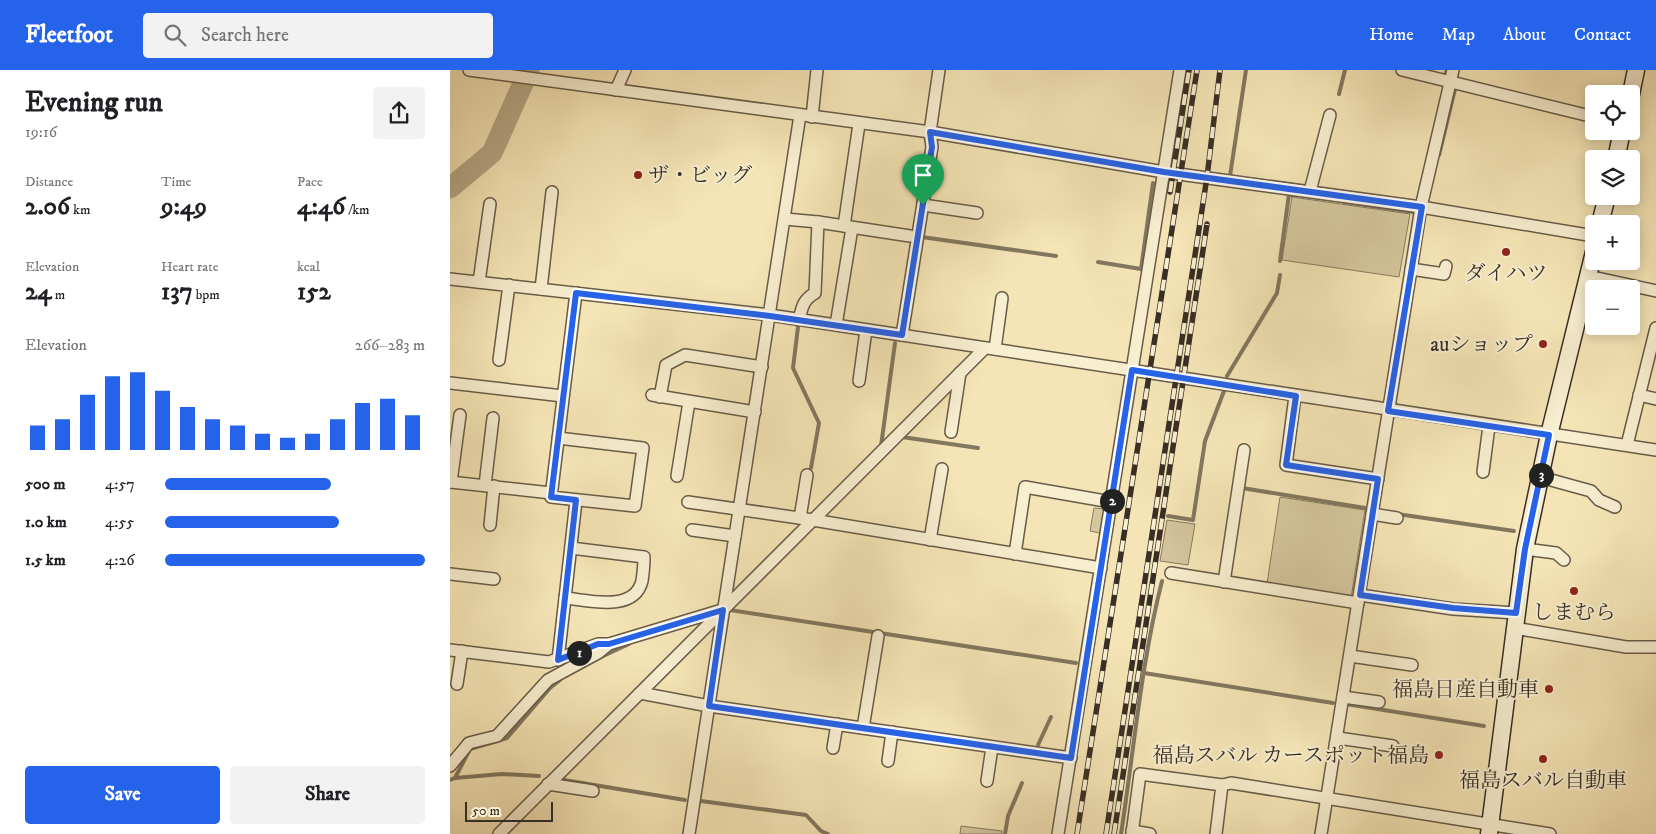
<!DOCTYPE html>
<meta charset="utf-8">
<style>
:root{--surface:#fff;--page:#f2f2f2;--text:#202124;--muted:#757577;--accent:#2563eb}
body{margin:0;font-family:"IM FELL DW Pica","Noto Serif JP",serif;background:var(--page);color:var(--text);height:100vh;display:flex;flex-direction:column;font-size:19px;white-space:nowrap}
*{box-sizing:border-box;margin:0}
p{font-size:16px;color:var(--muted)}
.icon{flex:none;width:28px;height:28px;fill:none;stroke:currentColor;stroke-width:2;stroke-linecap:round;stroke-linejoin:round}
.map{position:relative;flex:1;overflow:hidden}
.panel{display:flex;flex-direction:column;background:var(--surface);width:450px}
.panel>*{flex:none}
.fabs{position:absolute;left:1135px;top:15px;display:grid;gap:10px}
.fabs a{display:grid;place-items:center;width:55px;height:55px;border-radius:5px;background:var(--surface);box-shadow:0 2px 12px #0003;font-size:25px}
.scale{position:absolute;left:15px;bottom:12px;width:88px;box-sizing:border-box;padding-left:5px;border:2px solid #392e25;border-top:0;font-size:14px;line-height:18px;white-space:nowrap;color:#392e25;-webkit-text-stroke:4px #f8eed0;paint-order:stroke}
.pin{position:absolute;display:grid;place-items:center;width:42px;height:42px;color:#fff;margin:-51px -21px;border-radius:50% 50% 50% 0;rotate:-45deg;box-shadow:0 0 5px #0007}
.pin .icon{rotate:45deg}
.km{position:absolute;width:25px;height:25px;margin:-12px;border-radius:50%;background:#222;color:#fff;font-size:14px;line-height:25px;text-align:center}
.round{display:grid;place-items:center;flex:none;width:52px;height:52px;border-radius:5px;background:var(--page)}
.summary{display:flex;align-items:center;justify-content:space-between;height:85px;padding:0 25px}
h1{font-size:28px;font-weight:700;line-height:38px}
.metrics{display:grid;grid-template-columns:repeat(3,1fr);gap:8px;height:85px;padding:5px 25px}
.metrics div{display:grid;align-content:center}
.metrics b{font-size:25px;font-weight:700}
.metrics small{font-size:14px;font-weight:400}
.metrics p{font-size:14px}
.chart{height:140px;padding:10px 25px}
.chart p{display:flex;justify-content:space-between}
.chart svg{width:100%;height:90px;margin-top:5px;stroke:var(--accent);stroke-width:6}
.cta{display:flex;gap:10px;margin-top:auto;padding:10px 25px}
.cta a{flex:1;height:58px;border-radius:5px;background:var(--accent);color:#fff;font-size:20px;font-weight:700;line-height:58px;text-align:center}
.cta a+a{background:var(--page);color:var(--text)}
ul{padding:0 25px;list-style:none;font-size:16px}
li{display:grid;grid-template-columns:80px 60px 1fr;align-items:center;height:38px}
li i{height:12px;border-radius:6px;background:var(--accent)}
header{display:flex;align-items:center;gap:30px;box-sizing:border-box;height:70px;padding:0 25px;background:var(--accent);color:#fff}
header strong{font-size:24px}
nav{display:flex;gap:28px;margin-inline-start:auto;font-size:18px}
.search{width:350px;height:45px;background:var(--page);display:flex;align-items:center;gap:12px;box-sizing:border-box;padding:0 18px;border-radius:5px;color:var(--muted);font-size:19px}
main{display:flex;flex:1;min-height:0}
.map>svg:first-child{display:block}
.green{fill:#d5c69d;stroke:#877a61}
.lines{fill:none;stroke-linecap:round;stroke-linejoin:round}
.stream{stroke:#83775f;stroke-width:4}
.river{stroke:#b5a785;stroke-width:21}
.street-casing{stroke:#685c49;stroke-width:14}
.secondary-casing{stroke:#392e25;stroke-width:19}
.street{stroke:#f8eed0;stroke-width:11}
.secondary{stroke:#f8eed0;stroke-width:16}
.rail-casing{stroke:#392e25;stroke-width:5.5}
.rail{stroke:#f8eed0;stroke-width:4;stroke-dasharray:11;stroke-linecap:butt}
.route-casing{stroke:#fff;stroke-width:10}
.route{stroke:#2563eb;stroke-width:6}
.poi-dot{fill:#8f2418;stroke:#f8eed0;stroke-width:2}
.labels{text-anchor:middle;stroke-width:4;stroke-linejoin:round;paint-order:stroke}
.poi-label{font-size:21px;fill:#392e25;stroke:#f8eed0}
</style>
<header>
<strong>Fleetfoot</strong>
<div class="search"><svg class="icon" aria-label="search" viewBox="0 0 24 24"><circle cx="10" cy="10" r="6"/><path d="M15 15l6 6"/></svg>Search here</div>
<nav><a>Home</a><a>Map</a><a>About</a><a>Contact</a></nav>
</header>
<main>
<section class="panel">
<div class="summary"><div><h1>Evening run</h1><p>19:16</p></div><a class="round"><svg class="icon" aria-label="share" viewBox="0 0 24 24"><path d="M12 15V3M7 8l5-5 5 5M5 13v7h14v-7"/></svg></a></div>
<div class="metrics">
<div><p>Distance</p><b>2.06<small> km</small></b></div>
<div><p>Time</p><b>9:49</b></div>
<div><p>Pace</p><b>4:46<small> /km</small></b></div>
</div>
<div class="metrics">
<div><p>Elevation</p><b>24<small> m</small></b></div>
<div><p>Heart rate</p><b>137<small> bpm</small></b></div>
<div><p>kcal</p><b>152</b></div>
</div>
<div class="chart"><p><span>Elevation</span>266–283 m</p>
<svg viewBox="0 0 160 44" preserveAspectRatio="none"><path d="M5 44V32M15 44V29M25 44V17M35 44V8M45 44V6M55 44V15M65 44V23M75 44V29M85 44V32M95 44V36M105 44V38M115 44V36M125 44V29M135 44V21M145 44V19M155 44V27"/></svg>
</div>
<ul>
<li><b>500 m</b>4:57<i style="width:64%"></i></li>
<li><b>1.0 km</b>4:55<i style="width:67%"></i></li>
<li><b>1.5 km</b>4:26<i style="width:100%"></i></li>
</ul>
<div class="cta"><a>Save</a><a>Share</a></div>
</section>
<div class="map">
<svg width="1206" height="764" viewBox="0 0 1206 764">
<rect width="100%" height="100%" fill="#f5e5b6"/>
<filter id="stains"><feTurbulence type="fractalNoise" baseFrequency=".004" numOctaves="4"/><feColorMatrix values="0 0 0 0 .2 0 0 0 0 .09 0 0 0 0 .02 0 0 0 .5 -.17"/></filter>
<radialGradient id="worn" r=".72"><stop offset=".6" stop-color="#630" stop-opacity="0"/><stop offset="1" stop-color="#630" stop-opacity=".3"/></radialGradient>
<!-- green -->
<g class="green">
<polygon points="842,127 960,144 949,207 832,190"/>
<polygon points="830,427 915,440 901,528 817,514"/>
<polygon points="644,438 654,439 650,463 640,461"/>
<polygon points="717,450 745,454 738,495 710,491"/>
<polygon points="511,756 552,761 552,764 510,764"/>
</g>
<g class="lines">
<!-- stream -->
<g class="stream">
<polyline points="994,9 997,0"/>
<polyline points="889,24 895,0"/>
<polyline points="989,85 1005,19"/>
<polyline points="780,106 796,0"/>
<polyline points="894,132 963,142"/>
<polyline points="472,167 606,186"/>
<polyline points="830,191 839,124 842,125"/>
<polyline points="648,192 691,199 703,113"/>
<polyline points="348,257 343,298 369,353 361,398"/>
<polyline points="777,306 827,223 830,205"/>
<polyline points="452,367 528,378"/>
<polyline points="431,376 445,273"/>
<polyline points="792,418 915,438"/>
<polyline points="947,444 1064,461"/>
<polyline points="718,446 743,450 755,371 774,321"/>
<polyline points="280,540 626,593"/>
<polyline points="151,587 179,574"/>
<polyline points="694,603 883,633"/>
<polyline points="896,634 1034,656"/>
<polyline points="588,675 601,647"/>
<polyline points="5,708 52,704 89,706"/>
<polyline points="0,710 5,708 20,679 57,668 100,618 110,610"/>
<polyline points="114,710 235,730"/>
<polyline points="251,731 356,745 371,761 378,764"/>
<polyline points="555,764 558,746 572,713"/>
<path d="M 671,764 C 684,680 691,594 712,511"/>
</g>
<!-- river -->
<polyline class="river" points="0,118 42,83 79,0"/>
<!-- street casing -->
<g class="street-casing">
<g id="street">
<polyline points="19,0 480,62 714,102 971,137 1144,166"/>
<polyline points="952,0 1144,47"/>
<polyline points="166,20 175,0"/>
<polyline points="362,47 367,0"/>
<polyline points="860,121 880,45"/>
<polyline points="473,135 527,143"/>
<polyline points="335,149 368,152"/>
<polyline points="394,156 409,54"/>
<polyline points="961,199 994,204 996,196"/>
<polyline points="1138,206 1206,221"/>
<polyline points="0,209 320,245 1206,380"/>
<polyline points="29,212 40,134"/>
<polyline points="91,219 102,122"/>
<path d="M 349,250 C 352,237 353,230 365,223 L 368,152 L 460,166"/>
<polyline points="386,255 402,158"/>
<polyline points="452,265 482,77 480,62 489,0"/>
<polyline points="545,279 552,228"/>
<polyline points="49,290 59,215"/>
<polyline points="409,311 416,260"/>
<polyline points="0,313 113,326"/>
<polyline points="202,325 305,342"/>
<polyline points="1189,325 1206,329"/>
<polyline points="845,326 836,395 928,409"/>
<polyline points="210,327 216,295 235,285 312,297"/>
<polyline points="501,362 510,303"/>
<polyline points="108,368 193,378 185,436 101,427 126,223"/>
<polyline points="1177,375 1206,258"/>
<polyline points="1033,402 1039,356"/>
<polyline points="227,406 239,332"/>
<polyline points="1090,407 1141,421 1149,430 1165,437"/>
<polyline points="0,412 101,423"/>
<polyline points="1,412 10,345"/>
<polyline points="35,415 43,348"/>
<polyline points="238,432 363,450 651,498"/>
<polyline points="922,444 947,448"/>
<polyline points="350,448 357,405"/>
<polyline points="40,455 44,416"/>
<polyline points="242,460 285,466"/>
<polyline points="480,470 492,399"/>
<polyline points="1075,479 1106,483 1114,490"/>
<polyline points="565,484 575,417 661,432"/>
<polyline points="721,503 908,533"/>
<polyline points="0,504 44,509"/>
<polyline points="774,512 794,380"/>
<polyline points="910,525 1003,539 1066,543"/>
<path d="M 115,528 C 138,530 184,543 192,511 C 193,504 194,495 194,487 L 121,478"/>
<polyline points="1064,558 1176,577 1206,577"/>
<polyline points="0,580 99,592 148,574 159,574 272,540"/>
<polyline points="900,586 962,595"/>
<polyline points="108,590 126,431"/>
<polyline points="7,614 12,581"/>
<polyline points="190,623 259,636 621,688"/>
<polyline points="893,627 929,632"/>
<polyline points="413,658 428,566"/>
<polyline points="888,668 943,676"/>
<polyline points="383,678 387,654"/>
<polyline points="438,691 442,662"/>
<polyline points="0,696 19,673 47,666 98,610 148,583 159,574"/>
<polyline points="537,711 542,677"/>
<polyline points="98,714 143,721"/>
<polyline points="772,715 781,713 1100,764"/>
<polyline points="682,761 700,764"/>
<polyline points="49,764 535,278"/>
<polyline points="239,764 350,45"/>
<polyline points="608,764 730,0"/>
<polyline points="682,764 690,704 772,715 766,764"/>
<polyline points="871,764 971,137 1003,0"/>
</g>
</g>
<!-- secondary casing -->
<g class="secondary-casing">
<g id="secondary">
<polyline points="1181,24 1186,0"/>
<polyline points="1166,89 1172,61"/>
<polyline points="1150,154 1157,126"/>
<polyline points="1039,764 1075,479 1099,365 1144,182"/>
</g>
</g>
<!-- street -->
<use href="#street" class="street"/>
<!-- secondary -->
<use href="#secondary" class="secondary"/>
<!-- rail casing -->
<g class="rail-casing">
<g id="rail">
<polyline points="720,122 739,0"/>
<polyline points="627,764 747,0"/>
<polyline points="656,764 757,107 770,0"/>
<polyline points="664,764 757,154"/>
</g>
</g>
<!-- rail -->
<use href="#rail" class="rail"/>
</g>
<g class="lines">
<!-- route casing -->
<g class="route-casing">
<polygon id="route" points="480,62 714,102 972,137 938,341 1099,365 1075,479 1066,543 1003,538 910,525 928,409 836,395 846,326 682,300 621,688 259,636 273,540 159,574 148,574 108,590 126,430 101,427 126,223 320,246 452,265 482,77"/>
</g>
<!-- route -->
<use href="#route" class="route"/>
</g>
<!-- markers -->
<g class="poi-dot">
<circle cx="188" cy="105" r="5"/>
<circle cx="1056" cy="182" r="5"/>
<circle cx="1093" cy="274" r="5"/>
<circle cx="1124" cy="521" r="5"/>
<circle cx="1099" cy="619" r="5"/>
<circle cx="989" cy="685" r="5"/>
<circle cx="1093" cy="689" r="5"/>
</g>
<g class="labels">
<!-- poi labels -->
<g class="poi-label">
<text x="198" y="112" text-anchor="start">ザ・ビッグ</text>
<text x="1056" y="210">ダイハツ</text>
<text x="1083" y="281" text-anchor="end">auショップ</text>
<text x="1124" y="549">しまむら</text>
<text x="1089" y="626" text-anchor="end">福島日産自動車</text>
<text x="979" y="692" text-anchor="end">福島スバル カースポット福島</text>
<text x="1093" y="717">福島スバル自動車</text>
</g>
</g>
<rect width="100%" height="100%" filter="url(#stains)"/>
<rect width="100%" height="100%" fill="url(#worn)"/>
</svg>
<div class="fabs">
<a><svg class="icon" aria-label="locate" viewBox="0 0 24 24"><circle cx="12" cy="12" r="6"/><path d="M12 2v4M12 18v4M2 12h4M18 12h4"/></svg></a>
<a><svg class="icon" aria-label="layers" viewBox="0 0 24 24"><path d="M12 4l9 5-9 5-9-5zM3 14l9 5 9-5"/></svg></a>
<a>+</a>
<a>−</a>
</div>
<div class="scale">50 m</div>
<div class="pin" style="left:473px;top:135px;background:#1e9e55"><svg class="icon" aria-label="arrive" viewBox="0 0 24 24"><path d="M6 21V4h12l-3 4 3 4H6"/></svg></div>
<b class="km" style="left:129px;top:583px">1</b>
<b class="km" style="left:662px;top:431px">2</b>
<b class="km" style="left:1091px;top:405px">3</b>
</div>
</main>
